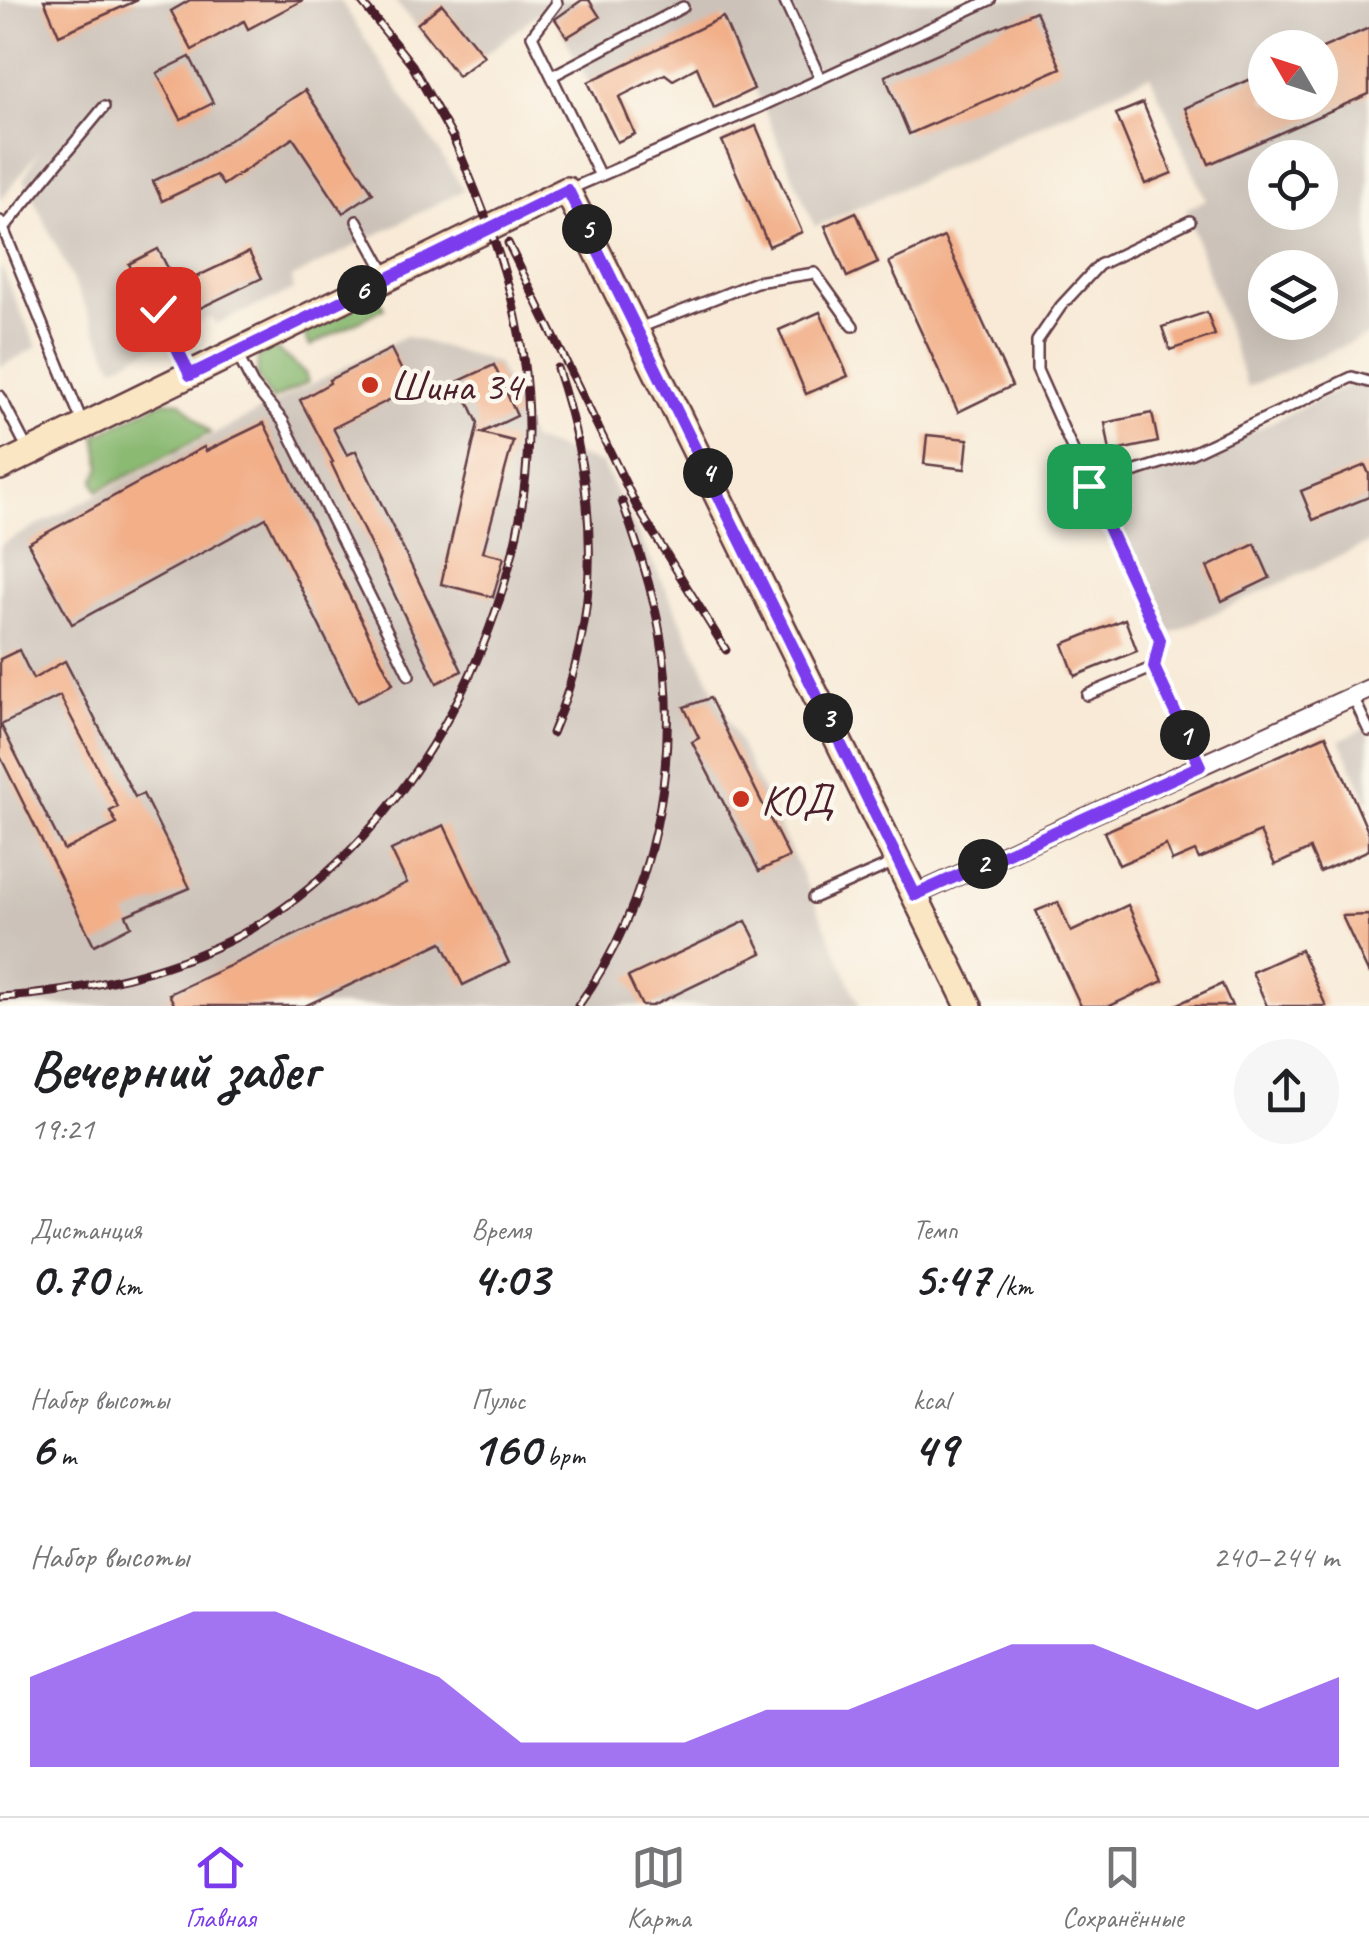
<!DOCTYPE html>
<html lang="ru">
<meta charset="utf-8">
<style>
:root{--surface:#fff;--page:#f6f6f6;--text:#202124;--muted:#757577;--line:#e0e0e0;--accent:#7c3aed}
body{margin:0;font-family:Caveat,sans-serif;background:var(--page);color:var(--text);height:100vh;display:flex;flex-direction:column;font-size:38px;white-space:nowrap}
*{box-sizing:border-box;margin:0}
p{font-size:32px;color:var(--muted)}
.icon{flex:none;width:55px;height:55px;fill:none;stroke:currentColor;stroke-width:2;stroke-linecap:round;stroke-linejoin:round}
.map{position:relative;height:1006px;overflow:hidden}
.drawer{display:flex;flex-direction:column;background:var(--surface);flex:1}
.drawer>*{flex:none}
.needle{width:65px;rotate:309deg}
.fabs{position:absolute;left:1248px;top:30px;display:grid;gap:20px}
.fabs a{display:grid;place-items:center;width:90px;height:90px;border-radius:50%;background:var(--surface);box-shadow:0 10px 40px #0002;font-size:50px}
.pin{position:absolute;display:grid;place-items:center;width:85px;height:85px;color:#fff;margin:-42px;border-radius:20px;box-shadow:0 5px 15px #0006}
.km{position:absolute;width:50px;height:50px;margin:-25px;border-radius:50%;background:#222;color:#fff;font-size:28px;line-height:50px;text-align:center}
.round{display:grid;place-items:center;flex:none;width:105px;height:105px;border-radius:52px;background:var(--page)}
.summary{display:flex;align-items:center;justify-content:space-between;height:170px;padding:0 30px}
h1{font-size:55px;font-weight:600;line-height:75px}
.stats{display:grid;grid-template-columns:repeat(3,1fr);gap:15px;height:170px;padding:10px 30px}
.stats div{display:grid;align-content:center}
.stats b{font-size:50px;font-weight:600}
.stats small{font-size:28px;font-weight:400}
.stats p{font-size:28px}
.chart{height:280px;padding:20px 30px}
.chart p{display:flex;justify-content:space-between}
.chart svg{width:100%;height:180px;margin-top:10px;fill:var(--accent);opacity:.7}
.tabs{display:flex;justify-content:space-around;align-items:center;height:140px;border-top:2px solid var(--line);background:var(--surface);font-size:28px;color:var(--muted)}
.tabs a{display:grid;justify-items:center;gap:5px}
.tabs .on{color:var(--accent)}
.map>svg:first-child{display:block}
.industrial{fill:#ccc2b9;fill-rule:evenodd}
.forest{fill:#8bba73;stroke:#6a6c4f;stroke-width:2.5}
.building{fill:#f2af88;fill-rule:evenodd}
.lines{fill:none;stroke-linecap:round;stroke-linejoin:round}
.lane-casing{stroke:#643d45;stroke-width:14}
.street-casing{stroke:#643d45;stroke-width:22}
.secondary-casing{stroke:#643d45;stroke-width:30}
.lane{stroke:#fff;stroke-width:9}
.street{stroke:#fff;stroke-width:18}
.secondary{stroke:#fbe6c4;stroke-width:25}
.rail-casing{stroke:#4a1f2b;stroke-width:9}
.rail{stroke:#fbf7ec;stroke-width:5;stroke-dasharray:15;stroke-linecap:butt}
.route-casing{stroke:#fff;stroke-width:20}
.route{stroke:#7c3aed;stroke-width:12}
.poi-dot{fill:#c8321e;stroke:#fbf7ec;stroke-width:4}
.labels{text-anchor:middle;stroke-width:9;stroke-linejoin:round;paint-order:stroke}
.poi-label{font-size:42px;fill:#4a1f2b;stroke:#fbf7ec;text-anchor:start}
</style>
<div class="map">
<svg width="1369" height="1006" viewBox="0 0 1369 1006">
<rect width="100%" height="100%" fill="#fbf7ec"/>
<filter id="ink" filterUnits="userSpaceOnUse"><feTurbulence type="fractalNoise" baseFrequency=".01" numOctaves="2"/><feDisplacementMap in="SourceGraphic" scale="20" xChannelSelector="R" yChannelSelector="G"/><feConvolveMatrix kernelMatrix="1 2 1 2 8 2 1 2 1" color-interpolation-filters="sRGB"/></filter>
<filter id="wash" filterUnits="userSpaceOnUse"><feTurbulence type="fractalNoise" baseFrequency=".0048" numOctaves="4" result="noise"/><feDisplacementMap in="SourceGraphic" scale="40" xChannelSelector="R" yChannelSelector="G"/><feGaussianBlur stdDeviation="2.25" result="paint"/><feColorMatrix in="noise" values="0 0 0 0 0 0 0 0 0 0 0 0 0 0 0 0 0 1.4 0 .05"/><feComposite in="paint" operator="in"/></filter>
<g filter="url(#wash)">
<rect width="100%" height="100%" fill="#f8ead7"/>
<!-- industrial -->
<g class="industrial">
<polygon points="0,0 340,0 464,190 292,278 294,290 216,324 210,317 114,367 24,178 40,150 0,201"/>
<path d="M 394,0 L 1369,0 L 1369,335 L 1247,387 L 1186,209 L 1206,199 L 1150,75 L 815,227 L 724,17 L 588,82 L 554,17 L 542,10 L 458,76 ZM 1265,48 L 1320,48 L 1320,102 L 1265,102 ZM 1265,158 L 1320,158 L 1320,212 L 1265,212 ZM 1265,268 L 1320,268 L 1320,322 L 1265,322 Z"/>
<polygon points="0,265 37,347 0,367"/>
<polygon points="405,336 497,363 531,440 602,464 669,595 813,898 860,1006 0,1006 0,545"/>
<polygon points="1369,375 1369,543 1171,633 1102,491 1185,464"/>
<polygon points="1369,726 1369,804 1340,740"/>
</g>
<!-- forest -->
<g class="forest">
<polygon points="375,291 384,308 310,346 301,329"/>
<polygon points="275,348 305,373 308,382 272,400 257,376 258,356"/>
<polygon points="163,401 181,402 210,433 98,491 94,481 101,467 96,436"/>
</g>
<g id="blocks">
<!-- building -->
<g class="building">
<polygon points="44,0 138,0 59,35"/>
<polygon points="190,0 303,0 248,29 244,21 192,50 171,11"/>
<polygon points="582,0 589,0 600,17 567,37 555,19"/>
<polygon points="442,4 484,56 458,76 417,24"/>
<polygon points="1036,11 1061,68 909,134 885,76"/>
<polygon points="723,17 754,89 714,108 697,67 673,80 665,74 619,97 635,134 617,142 588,82"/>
<polygon points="1369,28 1369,94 1209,164 1185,108 1265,73 1265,102 1320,102 1320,49"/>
<polygon points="190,57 213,103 181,119 157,73"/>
<polygon points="305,90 373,193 343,213 293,138 223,185 216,175 162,201 153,181 202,158"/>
<polygon points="1143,103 1172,173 1145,184 1116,114"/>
<polygon points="756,126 802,232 769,246 722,141"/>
<polygon points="856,212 878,263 847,277 825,226"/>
<polygon points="944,237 1012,386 958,412 889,262"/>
<polygon points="158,249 172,276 143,291 129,264"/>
<polygon points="249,252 262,278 198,309 185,282"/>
<polygon points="820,312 848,376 806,394 779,330"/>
<polygon points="1207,312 1215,335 1170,350 1162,327"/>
<polygon points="391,349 411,389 333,428 347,455 356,451 462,671 437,683 331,463 333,462 300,400 330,383 329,380"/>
<polygon points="494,365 517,416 481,433 513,441 483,552 504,557 493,597 441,584 478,423 459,381"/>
<polygon points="1152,413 1158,442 1110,452 1105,423"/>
<polygon points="264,423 393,684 357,702 266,518 72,624 28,543 204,447 206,451"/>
<polygon points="927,435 968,439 965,469 924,464"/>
<polygon points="1365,465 1369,474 1369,497 1313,520 1301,491"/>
<polygon points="1255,544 1270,578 1222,601 1207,567"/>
<polygon points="1125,619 1137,651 1075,676 1063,644"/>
<path d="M 19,650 L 33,679 L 65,661 L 135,797 L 143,794 L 190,888 L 126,915 L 131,926 L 94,945 L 0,756 L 0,659 ZM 60,696 L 118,807 L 110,811 L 117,824 L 64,850 L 1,725 Z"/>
<polygon points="710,698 789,857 759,871 692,742 699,738 684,707"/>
<polygon points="1326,735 1369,834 1369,850 1320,872 1310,849 1275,865 1260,832 1199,859 1195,851 1172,861 1166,845 1119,865 1104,832"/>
<polygon points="444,825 509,963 463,985 442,942 305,1006 175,1006 169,994 407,883 391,850"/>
<polygon points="1058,902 1071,932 1128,905 1163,981 1110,1006 1081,1006 1036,911"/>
<polygon points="1369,915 1369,974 1342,916"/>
<polygon points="746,921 762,953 652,1006 642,1006 628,977"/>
<polygon points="1301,950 1326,1006 1267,1006 1252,972"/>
<polygon points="1222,984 1232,1006 1174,1006"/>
</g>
</g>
</g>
<g filter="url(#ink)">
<use href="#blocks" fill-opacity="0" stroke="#643d45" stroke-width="2.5"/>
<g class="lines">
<!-- lane casing -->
<g class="lane-casing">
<g id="lane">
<polyline points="556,0 557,3 532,36 600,176"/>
<polyline points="784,0 820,78"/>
<polyline points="552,76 683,7"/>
<polyline points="570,189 762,106 990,0"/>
<polyline points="0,221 83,424"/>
<polyline points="357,221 387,276"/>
<polyline points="4,228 104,107"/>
<polyline points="158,309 189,374"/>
<polyline points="639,328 756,282 815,273 853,326"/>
<polyline points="237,354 253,385 283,421 409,675"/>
<polyline points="0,396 28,450"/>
<polyline points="1089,486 1037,370 1037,341 1061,306 1099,265 1190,221"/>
<polyline points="1154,667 1160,640 1089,486 1190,454 1352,377 1369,382"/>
<polyline points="1087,695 1154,667 1200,766"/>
<polyline points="1353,697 1369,731"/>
<polyline points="813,898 895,862"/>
</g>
</g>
<!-- street casing -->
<g class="street-casing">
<polyline id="street" points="915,895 1369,689"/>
</g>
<!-- secondary casing -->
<g class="secondary-casing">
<polyline id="secondary" points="0,467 567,190 969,1006"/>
</g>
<!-- lane -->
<use href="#lane" class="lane"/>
<!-- street -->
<use href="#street" class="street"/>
<!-- secondary -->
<use href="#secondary" class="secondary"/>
<!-- rail casing -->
<g class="rail-casing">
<g id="rail">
<polyline points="360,0 412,65 457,145"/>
<polyline points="508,243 636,505 726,650"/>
<path d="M 552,733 C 604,613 598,491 557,368"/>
<path d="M 0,997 C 81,993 183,969 253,928 C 414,832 526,619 528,433 C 529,322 495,234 452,135"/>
<path d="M 578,1006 C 654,901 682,761 660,633 C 652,588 637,544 622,501"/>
</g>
</g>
<!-- rail -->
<use href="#rail" class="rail"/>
</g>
</g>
<g class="lines" filter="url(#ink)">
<!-- route casing -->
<g class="route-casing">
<polyline id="route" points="158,309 190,375 568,190 915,895 1200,766 1154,667 1160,640 1089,486"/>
</g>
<!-- route -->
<use href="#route" class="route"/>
</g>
<!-- markers -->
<g class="poi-dot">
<circle cx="370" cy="385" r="10"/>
<circle cx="741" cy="799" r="10"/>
</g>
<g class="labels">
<!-- poi labels -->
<g class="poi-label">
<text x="390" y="400">Шина 34</text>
<text x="761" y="814">КОД</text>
</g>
</g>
</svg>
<div class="fabs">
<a><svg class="needle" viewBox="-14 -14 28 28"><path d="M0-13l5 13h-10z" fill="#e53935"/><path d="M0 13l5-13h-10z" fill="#757577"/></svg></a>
<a><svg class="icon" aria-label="locate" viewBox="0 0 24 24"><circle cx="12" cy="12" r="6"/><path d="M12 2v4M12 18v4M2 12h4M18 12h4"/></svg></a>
<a><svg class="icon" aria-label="layers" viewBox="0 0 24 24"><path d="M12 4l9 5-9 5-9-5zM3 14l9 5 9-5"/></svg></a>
</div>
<div class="pin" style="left:1089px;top:486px;background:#1e9e55"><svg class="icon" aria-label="arrive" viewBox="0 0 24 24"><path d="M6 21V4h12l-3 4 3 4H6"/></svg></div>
<div class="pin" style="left:158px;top:309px;background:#d93025"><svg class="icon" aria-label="check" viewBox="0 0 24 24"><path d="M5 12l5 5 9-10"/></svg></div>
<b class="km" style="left:1185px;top:735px">1</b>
<b class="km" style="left:983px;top:864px">2</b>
<b class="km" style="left:828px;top:718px">3</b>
<b class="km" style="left:708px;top:473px">4</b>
<b class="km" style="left:587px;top:229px">5</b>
<b class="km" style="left:362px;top:290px">6</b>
</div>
<section class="drawer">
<div class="summary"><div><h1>Вечерний забег</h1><p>19:21</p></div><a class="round"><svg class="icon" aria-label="share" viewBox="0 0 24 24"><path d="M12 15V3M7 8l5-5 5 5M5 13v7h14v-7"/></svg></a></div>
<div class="stats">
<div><p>Дистанция</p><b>0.70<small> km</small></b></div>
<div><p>Время</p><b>4:03</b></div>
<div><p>Темп</p><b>5:47<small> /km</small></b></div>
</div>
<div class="stats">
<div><p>Набор высоты</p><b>6<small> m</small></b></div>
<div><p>Пульс</p><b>160<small> bpm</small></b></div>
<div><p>kcal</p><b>49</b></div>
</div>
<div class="chart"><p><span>Набор высоты</span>240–244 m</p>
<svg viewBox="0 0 160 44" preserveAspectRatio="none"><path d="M0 44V22L10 14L20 6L30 6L40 14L50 22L60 38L70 38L80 38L90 30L100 30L110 22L120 14L130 14L140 22L150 30L160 22V44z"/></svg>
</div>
</section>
<nav class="tabs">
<a class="on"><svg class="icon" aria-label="home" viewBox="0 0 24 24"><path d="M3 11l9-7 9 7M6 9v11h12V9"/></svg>Главная</a>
<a><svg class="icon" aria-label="map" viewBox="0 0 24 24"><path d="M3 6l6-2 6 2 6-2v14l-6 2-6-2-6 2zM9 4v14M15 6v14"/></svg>Карта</a>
<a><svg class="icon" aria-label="saved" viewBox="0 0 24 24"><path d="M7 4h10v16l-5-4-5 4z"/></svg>Сохранённые</a>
</nav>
